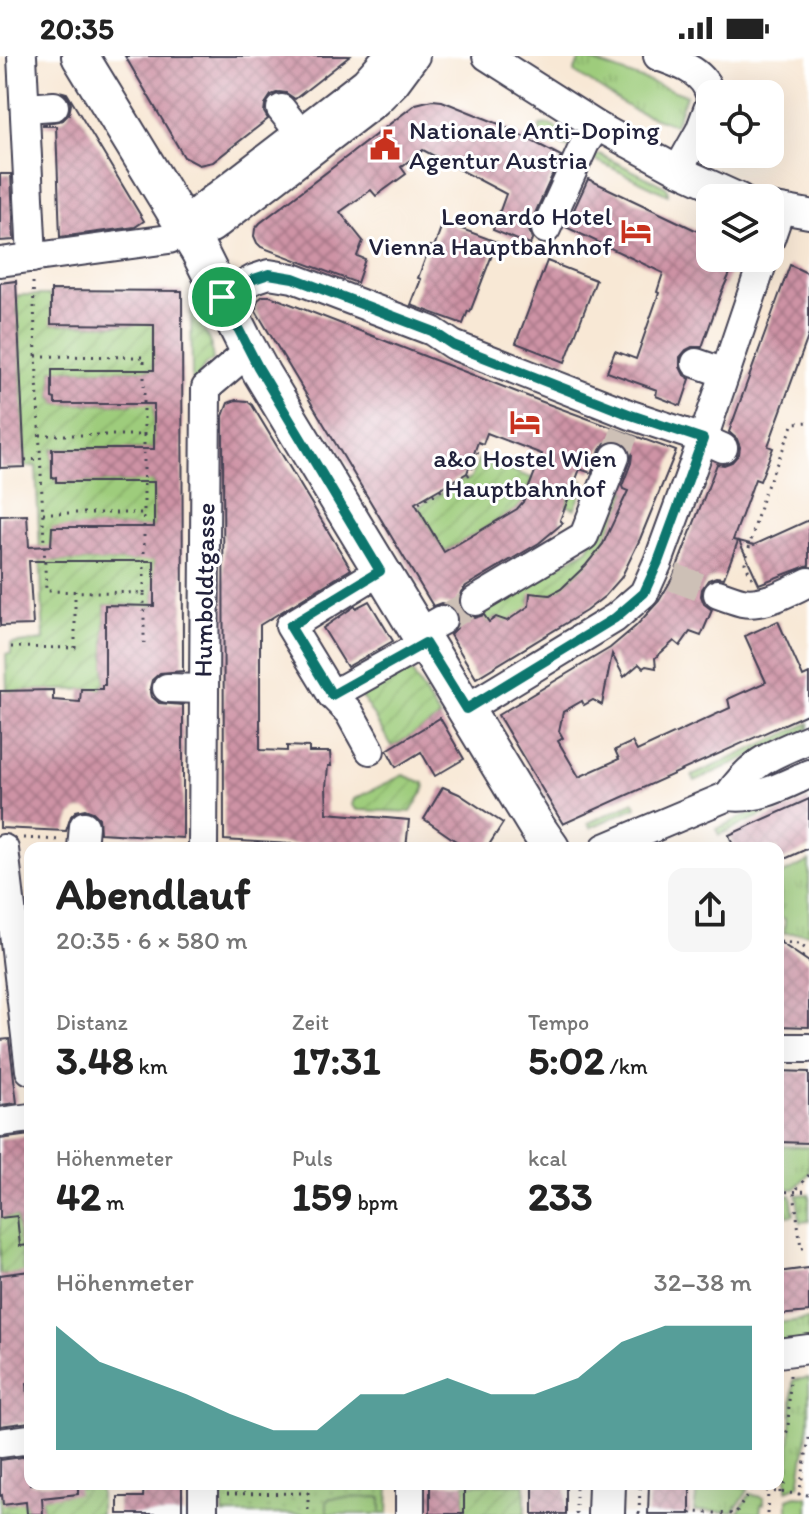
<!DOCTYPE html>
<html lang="de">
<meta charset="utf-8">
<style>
:root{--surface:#fff;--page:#f6f6f6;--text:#222;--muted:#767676;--accent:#0f766e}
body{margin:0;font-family:Itim,sans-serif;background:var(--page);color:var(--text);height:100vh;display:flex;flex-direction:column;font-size:30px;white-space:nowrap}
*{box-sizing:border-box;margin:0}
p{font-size:26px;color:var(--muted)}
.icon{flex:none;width:44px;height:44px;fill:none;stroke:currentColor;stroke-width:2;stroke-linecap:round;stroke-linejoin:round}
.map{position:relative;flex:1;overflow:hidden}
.drawer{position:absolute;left:24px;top:786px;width:760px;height:648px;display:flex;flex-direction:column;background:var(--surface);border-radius:16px;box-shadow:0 8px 32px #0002}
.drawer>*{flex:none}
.controls{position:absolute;left:696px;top:24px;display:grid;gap:16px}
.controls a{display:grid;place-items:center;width:88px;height:88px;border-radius:16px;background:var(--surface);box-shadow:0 8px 32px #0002;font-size:40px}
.pin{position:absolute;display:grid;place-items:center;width:68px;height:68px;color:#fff;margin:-34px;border:4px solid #fff;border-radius:50%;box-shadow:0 2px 8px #0007}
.round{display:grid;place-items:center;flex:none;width:84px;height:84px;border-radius:16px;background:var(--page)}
.overview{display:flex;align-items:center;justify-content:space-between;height:136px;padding:0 32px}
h1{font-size:44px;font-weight:700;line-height:60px}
.metrics{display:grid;grid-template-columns:repeat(3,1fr);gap:12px;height:136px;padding:8px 32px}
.metrics div{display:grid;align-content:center}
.metrics b{font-size:40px;font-weight:700}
.metrics small{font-size:22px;font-weight:400}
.metrics p{font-size:22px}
.chart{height:224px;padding:16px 32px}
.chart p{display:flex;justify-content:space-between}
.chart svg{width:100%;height:144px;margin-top:8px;fill:var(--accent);opacity:.7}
.status{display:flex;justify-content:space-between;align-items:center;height:56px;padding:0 40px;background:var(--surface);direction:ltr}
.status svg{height:22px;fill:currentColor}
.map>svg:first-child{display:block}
.grass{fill:url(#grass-tufts);stroke:#60775b;stroke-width:2}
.park{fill:url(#park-dots);stroke:#60775b;stroke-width:2}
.garden{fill:url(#garden-furrows);stroke:#60775b;stroke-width:2}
.pitch{fill:#9ecc7b;stroke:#60775b;stroke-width:2}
.building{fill:url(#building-cross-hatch);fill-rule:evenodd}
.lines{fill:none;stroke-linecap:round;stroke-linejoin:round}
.minor-tunnel{stroke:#cdc0b6;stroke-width:28;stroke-dasharray:28 14;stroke-linecap:butt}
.minor-casing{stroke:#424052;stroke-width:32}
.major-casing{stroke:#424052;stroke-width:40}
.path{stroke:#424052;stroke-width:3;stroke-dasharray:2 6;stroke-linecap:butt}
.minor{stroke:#fff;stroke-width:28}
.major{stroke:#fff;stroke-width:36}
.route-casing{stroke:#fff;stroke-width:16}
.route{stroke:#0f766e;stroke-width:10}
.labels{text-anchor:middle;stroke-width:6;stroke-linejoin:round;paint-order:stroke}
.poi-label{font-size:26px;fill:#22223b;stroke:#fff;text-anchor:start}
.street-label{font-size:26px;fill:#22223b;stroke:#fff}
</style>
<div class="status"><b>20:35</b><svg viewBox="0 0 49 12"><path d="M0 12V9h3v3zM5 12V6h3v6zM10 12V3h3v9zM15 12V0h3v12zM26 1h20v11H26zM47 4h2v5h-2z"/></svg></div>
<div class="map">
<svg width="809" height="1458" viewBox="0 0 809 1458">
<defs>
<pattern id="grass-tufts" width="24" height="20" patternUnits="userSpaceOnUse" patternTransform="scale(2)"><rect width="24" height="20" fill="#9ecc7b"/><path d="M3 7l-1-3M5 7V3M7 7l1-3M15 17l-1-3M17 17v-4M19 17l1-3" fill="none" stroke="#88af6b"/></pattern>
<pattern id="park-dots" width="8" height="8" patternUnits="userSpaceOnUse" patternTransform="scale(2)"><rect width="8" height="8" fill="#9ecc7b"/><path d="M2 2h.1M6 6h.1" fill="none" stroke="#88af6b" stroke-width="1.8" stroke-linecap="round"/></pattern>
<pattern id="garden-furrows" width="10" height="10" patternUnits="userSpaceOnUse" patternTransform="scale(2)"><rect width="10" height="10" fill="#9ecc7b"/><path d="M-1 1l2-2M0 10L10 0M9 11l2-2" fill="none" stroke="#88af6b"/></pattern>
<pattern id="building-cross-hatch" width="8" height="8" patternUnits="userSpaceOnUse" patternTransform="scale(2)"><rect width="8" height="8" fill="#ce93a5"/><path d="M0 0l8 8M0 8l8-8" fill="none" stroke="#a77888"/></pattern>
</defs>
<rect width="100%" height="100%" fill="#fff"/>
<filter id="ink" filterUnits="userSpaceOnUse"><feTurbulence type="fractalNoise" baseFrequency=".0125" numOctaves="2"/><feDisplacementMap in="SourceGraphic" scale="16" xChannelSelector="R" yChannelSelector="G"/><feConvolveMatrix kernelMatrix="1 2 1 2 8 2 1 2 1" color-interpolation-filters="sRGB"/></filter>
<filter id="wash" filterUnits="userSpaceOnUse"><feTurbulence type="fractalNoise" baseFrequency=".006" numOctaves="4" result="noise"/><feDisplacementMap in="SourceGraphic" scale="32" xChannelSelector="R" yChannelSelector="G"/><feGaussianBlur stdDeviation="1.8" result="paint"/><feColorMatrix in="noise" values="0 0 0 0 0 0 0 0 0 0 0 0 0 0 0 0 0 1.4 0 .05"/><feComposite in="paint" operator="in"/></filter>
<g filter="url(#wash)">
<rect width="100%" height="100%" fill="#f8e8d5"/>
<!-- grass -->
<g class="grass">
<polygon points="581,1 686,39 675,69 633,54 574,16"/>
<polygon points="549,68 565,78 570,85 569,92 540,78 540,69"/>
<polygon points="599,98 666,131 668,134 668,139 591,102"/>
<polygon points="576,423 583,425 580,434 582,435 575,453 566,449"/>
<polygon points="809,667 809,673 695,725 692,720"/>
<polygon points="809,731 809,738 719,779 716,773"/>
<polygon points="634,746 636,751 590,772 588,767"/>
<polygon points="809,805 809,877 784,877 785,863 780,861 781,819"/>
<polygon points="778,1090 809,1091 809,1117 795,1133 778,1132"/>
<polygon points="809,1138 809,1165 800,1166 797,1139"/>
<polygon points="809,1263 809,1285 778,1289 778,1267"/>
<polygon points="809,1322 809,1367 799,1429 787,1434 787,1416 779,1415 778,1418 778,1411 789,1411 793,1324"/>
<polygon points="698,1428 733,1428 749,1433 733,1456 694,1455"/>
<polygon points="750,1438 764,1442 764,1448 761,1449 760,1458 738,1456"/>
<polygon points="796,1440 808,1441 808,1458 788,1458 788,1443"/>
</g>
<!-- park -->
<g class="park">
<polygon points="791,1139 794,1159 778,1161 778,1140"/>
<polygon points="223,1428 389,1428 388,1458 223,1458"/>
</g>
<!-- garden -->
<g class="garden">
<polygon points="17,239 51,239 52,268 134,269 154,246 154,314 52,314 52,342 55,343 56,348 132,348 132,343 154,324 154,393 52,393 52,421 56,421 56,426 131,426 132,421 154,404 154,471 52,472 51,499 56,505 132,505 155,482 154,553 127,549 105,549 105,629 102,629 102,633 7,635 6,598 11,598 11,588 44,584 36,410 25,411"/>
<polygon points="193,255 210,284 213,304 205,309 195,326 192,323 191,256"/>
<polygon points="479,403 532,422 523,446 517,453 444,496 418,451 464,423 466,425 471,422"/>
<path d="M 620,407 L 632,412 L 629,421 L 622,422 L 621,426 L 627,434 L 623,444 L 627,446 C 613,459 611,477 601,492 C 592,505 580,516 568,526 L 569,528 L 543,543 L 530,540 L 529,545 L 532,550 L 504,567 L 501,563 L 495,561 L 492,564 L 492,570 L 485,574 L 476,559 L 588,493 Z"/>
<polygon points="407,608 440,662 392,691 362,641 363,633"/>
<polygon points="403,719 424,727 425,732 411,756 357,754 352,749 354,743"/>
<polygon points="17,1160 24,1223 8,1225 7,1218 0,1219 0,1162"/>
<rect x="464" y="1428" width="61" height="30"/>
<polygon points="100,1430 100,1458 43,1458 42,1442 77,1432"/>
<polygon points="24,1436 27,1458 0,1458 0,1440 2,1439 4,1449 14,1448"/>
</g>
<!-- pitch -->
<polygon class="pitch" points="381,1441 381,1458 327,1458 327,1445 330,1442"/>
<g id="blocks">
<!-- building -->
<g class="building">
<polygon points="125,0 350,0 295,43 286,37 279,36 271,39 265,48 264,56 268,63 213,106 199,109 184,101"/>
<polygon points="63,36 67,37 144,165 135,171 60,181 56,70 43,70 43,68 63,64 69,58 71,48 68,41"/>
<polygon points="432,44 442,45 499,68 561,100 531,166 529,174 532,183 530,189 493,174 506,138 423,94 401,111 406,118 376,140 371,134 340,156 363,185 357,200 365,203 357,227 261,191 257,187 254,180 255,173 260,167 416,48"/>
<polygon points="0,118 11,118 14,184 0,185"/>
<polygon points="588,123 710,181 710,202 737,202 722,235 702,291 692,291 686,294 680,301 680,311 684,319 690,323 681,350 656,340 657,334 607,316 615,295 636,303 659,237 657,236 663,217 566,171"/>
<polygon points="443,166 497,186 470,256 468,255 463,268 411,249 421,223 418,222 430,190 434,191"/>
<polygon points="547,205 596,224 565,306 516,287"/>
<polygon points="790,209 809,218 809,278 768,390 773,392 760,425 755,423 733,484 738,485 724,522 716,521 708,524 702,533 701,540 704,548 712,554 701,580 690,576 680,590 674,585 655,602 656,612 646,610 643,612 639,608 624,621 612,598 602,649 593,644 584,649 582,645 563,656 559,675 563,682 558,685 579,721 619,703 615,694 632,686 637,695 730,652 728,643 766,626 745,580 778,565 803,621 809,618 809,657 563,768 498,659 610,592 636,570 659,545 673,521 717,408 724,409 732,406 739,398 740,391 737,383 729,376"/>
<polygon points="16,225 25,411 0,412 0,227"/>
<polygon points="51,234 182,235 183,615 160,617 152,624 150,632 152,641 159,647 183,649 183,782 100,777 99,762 93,756 85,753 76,755 71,760 66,775 0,772 0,635 53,634 53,644 80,646 81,633 102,633 102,629 105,629 105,549 154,550 154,505 29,505 33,569 0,570 0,460 27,459 29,491 51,490 52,471 154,471 154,426 56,426 56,421 52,422 52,393 154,393 154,348 55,348 55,343 52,342 52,314 154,314 154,269 51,268"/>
<path d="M 263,240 L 270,240 L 540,345 L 676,395 L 640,483 L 621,522 L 605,540 L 586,555 L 476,622 L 450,579 L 457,572 L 459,563 L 457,556 L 450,549 L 441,547 L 433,550 L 256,255 L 256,250 L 258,244 ZM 487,377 L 542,398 L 523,446 L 517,453 L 444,496 L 415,447 L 467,417 L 478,386 L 483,388 ZM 612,384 L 622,386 L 629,391 L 632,398 L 631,407 L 622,430 L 623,433 L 628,435 L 603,488 L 586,509 L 561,533 L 550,539 L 530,537 L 529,550 L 507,565 L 496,561 L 489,566 L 484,559 L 474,562 L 466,559 L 460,553 L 458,546 L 461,536 L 466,530 L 539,487 L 563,467 L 560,464 L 580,413 L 591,417 L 600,394 L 605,387 Z"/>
<polygon points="236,344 247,345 252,349 351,513 260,569 260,694 287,695 287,690 309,691 309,696 330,696 331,710 328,710 326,731 327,757 409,764 406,792 358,792 224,784 223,360 228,347"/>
<polygon points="809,464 809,509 759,528 739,485 754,489"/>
<polygon points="369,545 393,585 347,611 323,572 355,550 356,552"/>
<polygon points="440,662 464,703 435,720 421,696 396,711 387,694"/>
<polygon points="443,731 459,738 503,767 487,792 466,792 424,763"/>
<polygon points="809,743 809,792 778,806 778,792 734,792 729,779"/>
<polygon points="778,885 809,906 809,971 778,970"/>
<polygon points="9,983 17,1047 0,1049 0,984"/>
<polygon points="778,1015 809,1016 809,1087 778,1086"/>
<polygon points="30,1079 30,1120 27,1120 30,1146 30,1189 20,1190 17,1160 0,1162 0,1083"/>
<polygon points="809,1212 809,1256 778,1259 778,1216"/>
<polygon points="30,1215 30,1326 27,1327 30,1366 0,1370 0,1219"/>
<polygon points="30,1400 30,1428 78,1428 78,1438 42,1442 43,1458 27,1458 26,1446 3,1449 2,1439 0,1440 0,1404"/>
<polygon points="144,1428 182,1428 182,1458 118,1458 118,1441 143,1441"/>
<rect x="430" y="1428" width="34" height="30"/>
<rect x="533" y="1428" width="33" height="30"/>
<polygon points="649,1428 690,1428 690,1458 648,1458"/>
</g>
</g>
</g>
<g filter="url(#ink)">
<use href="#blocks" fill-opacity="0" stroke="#424052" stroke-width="2"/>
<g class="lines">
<!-- minor-tunnel -->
<g class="minor-tunnel">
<polyline points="615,401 625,376"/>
<polyline points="673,521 718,538"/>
<polyline points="442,564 475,545"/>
</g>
<!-- minor casing -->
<g class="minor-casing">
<g id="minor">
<polyline points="22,0 32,202"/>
<polyline points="487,0 597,70 678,114 740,142"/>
<path d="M 658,0 C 679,8 703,14 710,38"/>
<polyline points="25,52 54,50"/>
<polyline points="281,53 300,77"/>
<polyline points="678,114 700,75 710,48"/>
<polyline points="770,151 809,158"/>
<polyline points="546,173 585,87 597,70"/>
<polyline points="187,176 199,154 365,26 388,0"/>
<polyline points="770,183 780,154"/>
<polyline points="0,206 169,183 187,176 212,172 376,46 395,27 415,0"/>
<polyline points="222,241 254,223 269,218 293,222 432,275 453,289 631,359 703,383 723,392"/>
<polyline points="696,307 725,317"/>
<polyline points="380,515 290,570 332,639 425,587"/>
<path d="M 718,538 C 726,541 734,544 742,546 C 765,550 789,535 809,526"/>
<polyline points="475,545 584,480 615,401"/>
<polyline points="419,577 442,564"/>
<polyline points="167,632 203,633"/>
<polyline points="332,639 349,656 370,694"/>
<polyline points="466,653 615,562 644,537 658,506 703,383 764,202"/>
<path d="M 728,740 C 752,705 771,699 809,683"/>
<polyline points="82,792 84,770"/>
<polyline points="203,792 206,332 249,295"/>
<path d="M 605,792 L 728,740 C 758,744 782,730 809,718"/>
<polyline points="4,793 30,1014"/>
<polyline points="778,992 809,992"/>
<polyline points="0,1066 30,1062"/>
<polyline points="778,1297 809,1293"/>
<polyline points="0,1387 30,1383"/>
<polyline points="203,1458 203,1428"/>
<polyline points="410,1458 410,1428"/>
</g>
</g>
<!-- major casing -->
<g class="major-casing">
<g id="major">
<polyline points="80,0 199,195 245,287 262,318 538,773 551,792"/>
<polyline points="606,1458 607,1428"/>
</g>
</g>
<!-- path -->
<g class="path">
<polyline points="33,226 46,535 144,537 144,587"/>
<polyline points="36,300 144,301 144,314"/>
<polyline points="40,379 144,379 144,318"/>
<polyline points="144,379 144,393"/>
<polyline points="25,404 40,403"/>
<polyline points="419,447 470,418 479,393"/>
<polyline points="43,457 144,457 144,397"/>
<polyline points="144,471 144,457"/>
<polyline points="752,522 745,507 763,440 794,367 809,366"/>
<polyline points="144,537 144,476"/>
<polyline points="11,591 75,592 75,535"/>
<polyline points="23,782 60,784"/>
<polyline points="107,787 179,791"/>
<polyline points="780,886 799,888 809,895"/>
<polyline points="802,901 809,897"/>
<polyline points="809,1119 794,1136 801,1192 809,1191"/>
<polyline points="778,1136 809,1135"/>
<polyline points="778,1390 788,1374 790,1319"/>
<polyline points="308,1428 308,1458"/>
<polyline points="743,1428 768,1435 809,1439"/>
<polyline points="308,1429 386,1430"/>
<polyline points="780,1437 780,1418 784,1418 784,1431"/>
<polyline points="227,1438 308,1437"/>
<polyline points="799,1439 809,1382"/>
<polyline points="576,1458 576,1428"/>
<polyline points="639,1458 640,1428"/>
<polyline points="691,1458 692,1456 735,1458 755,1428"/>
<polyline points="767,1458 768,1435"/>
</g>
<!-- minor -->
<use href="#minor" class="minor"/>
<!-- major -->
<use href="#major" class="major"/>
</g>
</g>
<g class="lines" filter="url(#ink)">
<!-- route casing -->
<g class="route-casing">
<polygon id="route" points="269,218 293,222 432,275 453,289 631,359 703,383 658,506 644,537 615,562 466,653 425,587 332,639 290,570 380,515 258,311 222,241 254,223"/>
</g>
<!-- route -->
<use href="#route" class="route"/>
</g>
<!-- icons -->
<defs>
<g id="civic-bare" transform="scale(2.4)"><path d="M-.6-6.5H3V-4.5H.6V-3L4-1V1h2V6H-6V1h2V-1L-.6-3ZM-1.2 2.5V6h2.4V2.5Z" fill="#c8321e" stroke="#fff" stroke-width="2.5" paint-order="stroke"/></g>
<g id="hotel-bare" transform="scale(2.4)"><path d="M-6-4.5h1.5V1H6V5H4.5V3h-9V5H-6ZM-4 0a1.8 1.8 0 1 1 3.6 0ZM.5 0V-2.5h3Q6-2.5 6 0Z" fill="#c8321e" stroke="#fff" stroke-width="2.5" paint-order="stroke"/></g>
</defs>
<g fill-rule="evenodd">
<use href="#civic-bare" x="385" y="89"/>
<use href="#hotel-bare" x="636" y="175"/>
<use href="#hotel-bare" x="525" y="366"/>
</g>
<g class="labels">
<!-- poi labels -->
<g class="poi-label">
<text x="409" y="83">Nationale Anti-Doping<tspan x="409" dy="30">Agentur Austria</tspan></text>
<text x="612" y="169" text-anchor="end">Leonardo Hotel<tspan x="612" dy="30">Vienna Hauptbahnhof</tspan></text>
<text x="525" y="411" text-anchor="middle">a&amp;o Hostel Wien<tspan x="525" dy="30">Hauptbahnhof</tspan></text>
</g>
<!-- street labels -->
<g class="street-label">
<text transform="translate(204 534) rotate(-89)" y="9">Humboldtgasse</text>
</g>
</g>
</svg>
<div class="controls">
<a><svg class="icon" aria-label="locate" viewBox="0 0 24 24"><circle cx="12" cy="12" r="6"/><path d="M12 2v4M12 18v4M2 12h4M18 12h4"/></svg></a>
<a><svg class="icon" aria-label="layers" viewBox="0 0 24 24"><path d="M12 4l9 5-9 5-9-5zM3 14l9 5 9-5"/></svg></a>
</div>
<div class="pin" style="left:222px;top:241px;background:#1e9e55"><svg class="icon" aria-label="arrive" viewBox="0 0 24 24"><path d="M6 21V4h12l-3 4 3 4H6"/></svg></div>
<section class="drawer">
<div class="overview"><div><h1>Abendlauf</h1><p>20:35 · 6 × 580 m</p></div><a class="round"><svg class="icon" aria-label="share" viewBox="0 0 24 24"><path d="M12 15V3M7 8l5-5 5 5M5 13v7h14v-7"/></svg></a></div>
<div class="metrics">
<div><p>Distanz</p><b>3.48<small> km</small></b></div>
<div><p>Zeit</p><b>17:31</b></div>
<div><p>Tempo</p><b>5:02<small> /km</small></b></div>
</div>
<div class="metrics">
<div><p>Höhenmeter</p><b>42<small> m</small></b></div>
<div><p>Puls</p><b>159<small> bpm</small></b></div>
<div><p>kcal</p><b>233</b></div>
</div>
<div class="chart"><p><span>Höhenmeter</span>32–38 m</p>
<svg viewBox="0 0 160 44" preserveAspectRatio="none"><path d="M0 44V6L10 17L20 22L30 27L40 33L50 38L60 38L70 27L80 27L90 22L100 27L110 27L120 22L130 11L140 6L150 6L160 6V44z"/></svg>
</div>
</section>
</div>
